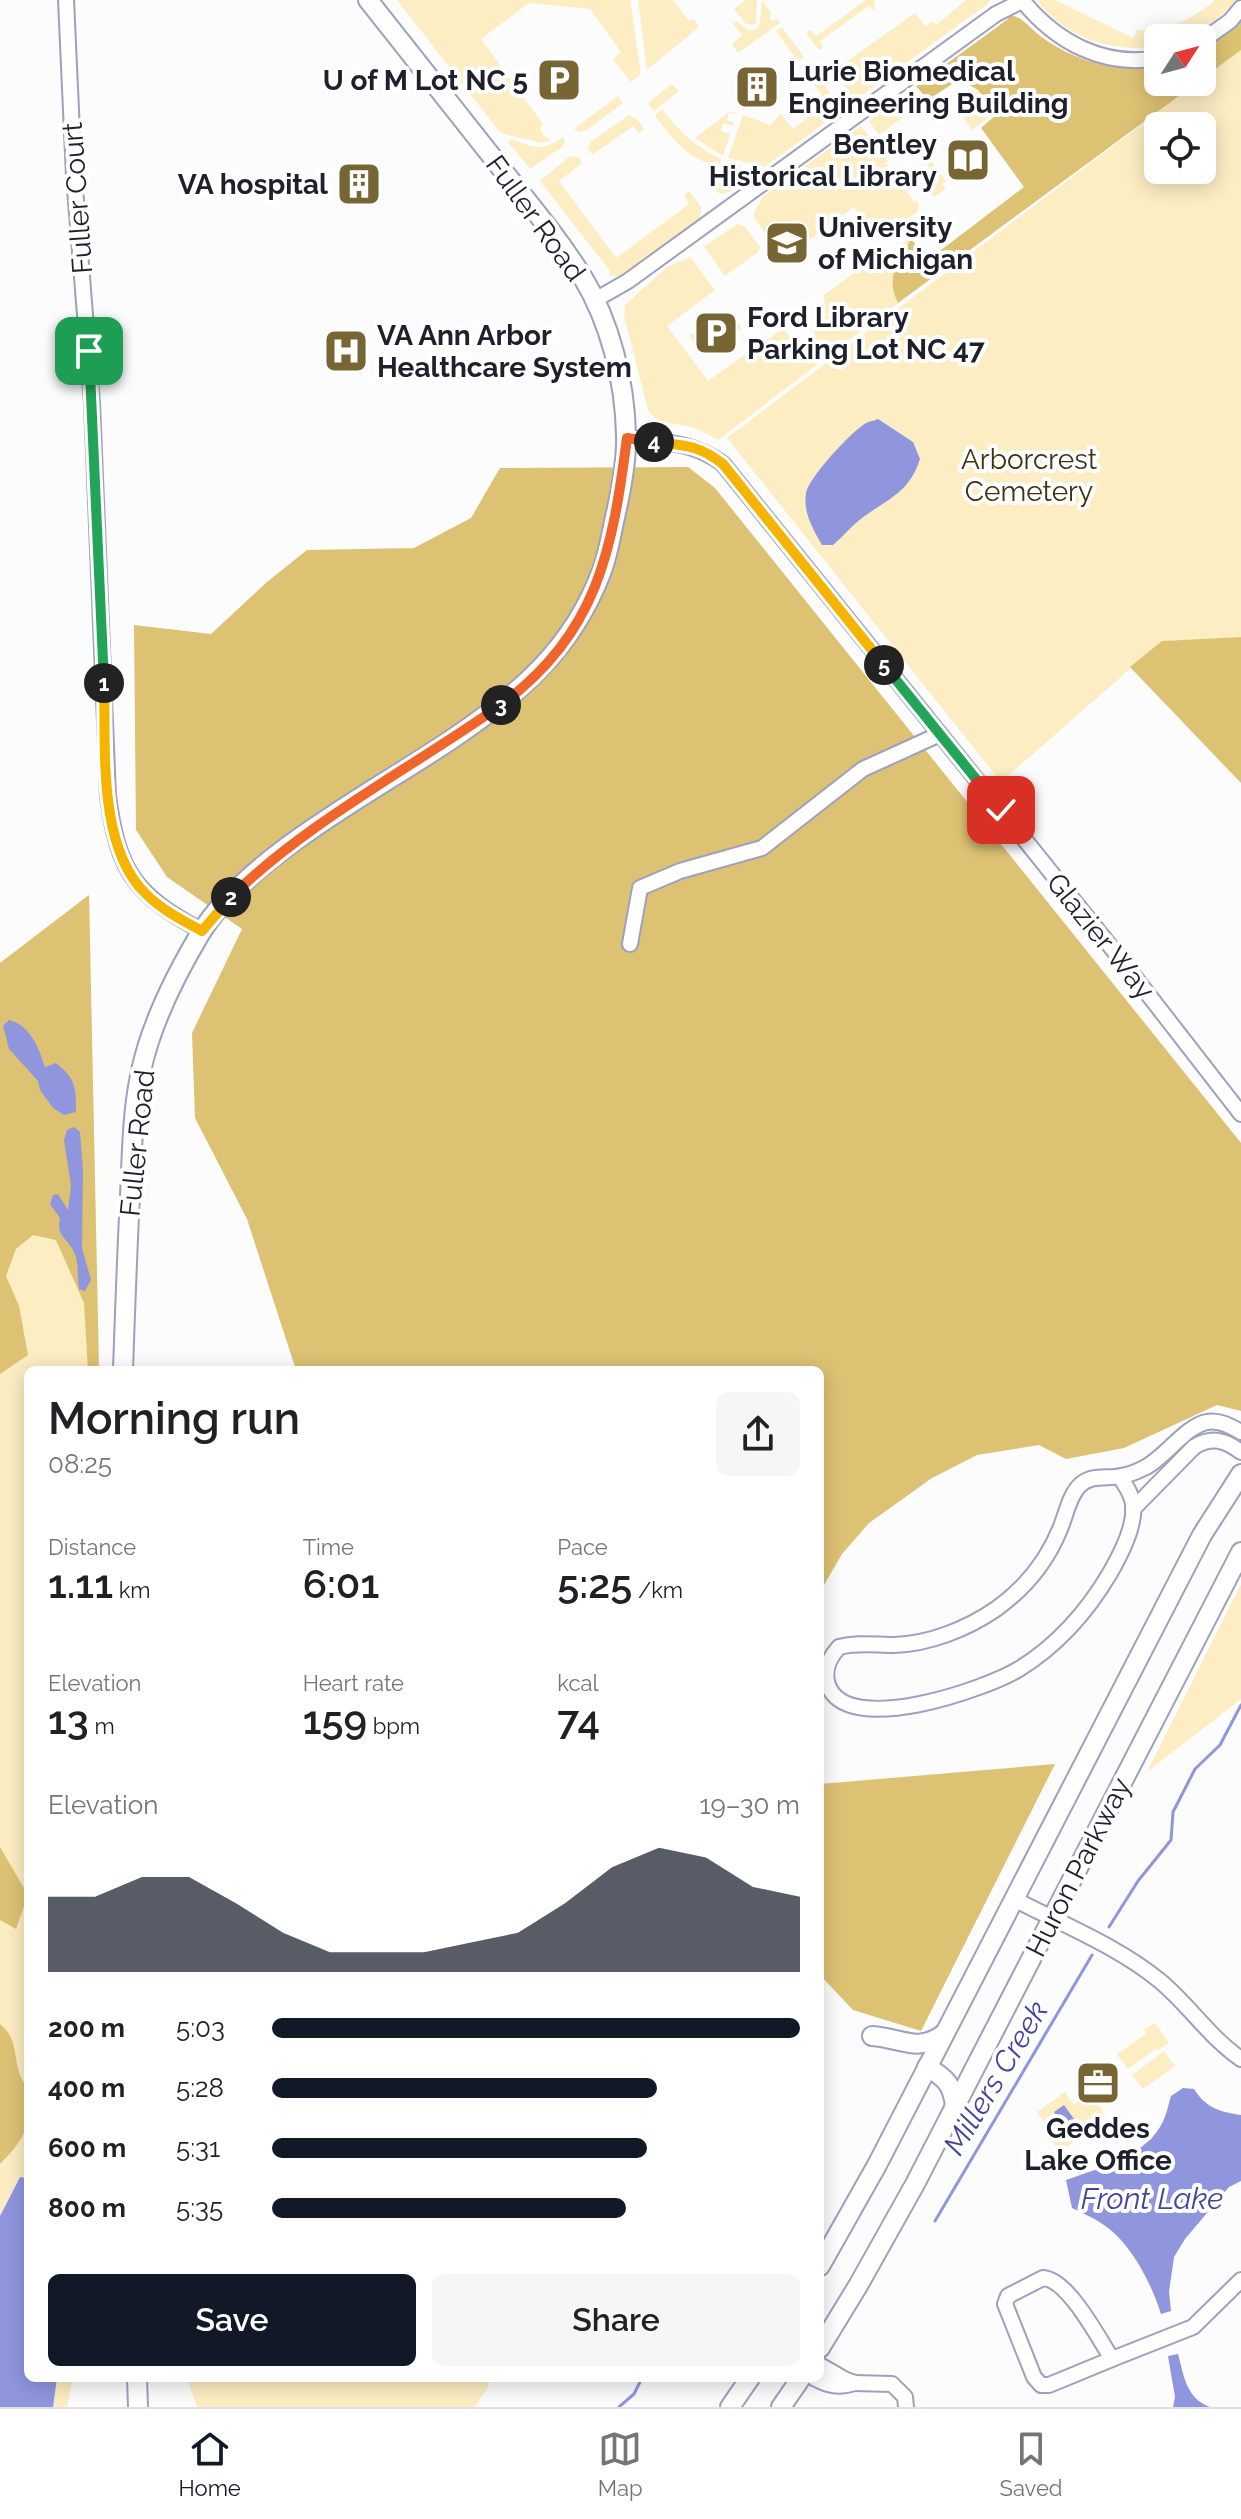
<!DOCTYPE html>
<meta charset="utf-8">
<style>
:root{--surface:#fff;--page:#f6f6f6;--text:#202124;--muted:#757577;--line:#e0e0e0;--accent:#111827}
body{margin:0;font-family:Raleway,sans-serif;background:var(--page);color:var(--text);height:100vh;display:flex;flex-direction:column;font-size:30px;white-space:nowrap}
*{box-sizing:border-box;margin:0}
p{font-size:26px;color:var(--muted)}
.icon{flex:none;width:44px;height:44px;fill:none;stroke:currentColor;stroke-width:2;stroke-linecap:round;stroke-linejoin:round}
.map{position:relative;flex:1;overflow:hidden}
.side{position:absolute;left:24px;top:1366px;width:800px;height:1016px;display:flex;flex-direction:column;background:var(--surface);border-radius:12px;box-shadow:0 4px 20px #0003}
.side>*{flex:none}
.needle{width:52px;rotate:54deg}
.fabs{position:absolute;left:1144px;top:24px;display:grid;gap:16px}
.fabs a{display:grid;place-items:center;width:72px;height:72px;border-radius:12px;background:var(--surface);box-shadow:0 4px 20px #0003;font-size:40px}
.pin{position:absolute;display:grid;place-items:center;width:68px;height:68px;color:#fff;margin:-34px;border-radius:16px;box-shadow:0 4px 12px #0006}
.km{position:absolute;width:40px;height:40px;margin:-20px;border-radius:50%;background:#222;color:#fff;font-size:22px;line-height:40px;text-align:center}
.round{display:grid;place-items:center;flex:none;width:84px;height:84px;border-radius:12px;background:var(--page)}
.headline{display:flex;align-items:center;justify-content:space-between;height:136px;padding:0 24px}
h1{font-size:44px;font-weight:600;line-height:60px}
.figures{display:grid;grid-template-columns:repeat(3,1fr);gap:12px;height:136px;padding:8px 24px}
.figures div{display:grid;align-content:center}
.figures b{font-size:40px;font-weight:600}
.figures small{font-size:22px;font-weight:400}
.figures p{font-size:22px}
.chart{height:224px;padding:16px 24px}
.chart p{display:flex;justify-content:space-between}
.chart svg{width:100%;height:144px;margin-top:8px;fill:var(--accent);opacity:.7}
.action{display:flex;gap:16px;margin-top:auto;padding:16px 24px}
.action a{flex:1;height:92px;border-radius:12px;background:var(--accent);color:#fff;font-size:32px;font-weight:600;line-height:92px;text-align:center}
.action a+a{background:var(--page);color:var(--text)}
ul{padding:0 24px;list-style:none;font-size:26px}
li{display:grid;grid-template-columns:128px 96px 1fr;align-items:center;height:60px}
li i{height:20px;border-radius:10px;background:var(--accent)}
.tab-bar{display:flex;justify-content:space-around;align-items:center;height:112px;border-top:2px solid var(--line);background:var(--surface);font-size:22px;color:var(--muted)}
.tab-bar a{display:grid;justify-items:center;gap:4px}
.tab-bar .selected{color:var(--accent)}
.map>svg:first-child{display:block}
.green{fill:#fdedc2;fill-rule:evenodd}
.forest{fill:#dec273}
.water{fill:#8f96dd}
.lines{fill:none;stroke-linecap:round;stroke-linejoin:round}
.stream{stroke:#8f96dd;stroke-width:3}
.minor-casing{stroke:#9ca1bd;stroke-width:18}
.major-casing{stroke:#9ca1bd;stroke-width:22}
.minor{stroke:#fff;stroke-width:14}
.major{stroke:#fff;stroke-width:18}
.split-1-casing{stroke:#fff;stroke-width:16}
.split-2-casing{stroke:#fff;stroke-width:16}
.split-3-casing{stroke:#fff;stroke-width:16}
.split-4-casing{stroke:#fff;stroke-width:16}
.split-5-casing{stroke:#fff;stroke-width:16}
.split-6-casing{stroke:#fff;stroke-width:16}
.split-1{stroke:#22a559;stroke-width:10}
.split-2{stroke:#f5b400;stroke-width:10}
.split-3{stroke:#f0652b;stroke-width:10}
.split-4{stroke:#f0652b;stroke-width:10}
.split-5{stroke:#f5b400;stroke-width:10}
.split-6{stroke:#22a559;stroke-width:10}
.labels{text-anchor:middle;stroke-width:8;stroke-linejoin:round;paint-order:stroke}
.poi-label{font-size:28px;font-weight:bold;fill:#1e202b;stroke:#fff;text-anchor:start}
.street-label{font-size:28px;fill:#1e202b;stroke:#fff}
.park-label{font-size:28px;fill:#3e320f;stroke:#fff}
.water-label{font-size:30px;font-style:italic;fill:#434598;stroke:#fff}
</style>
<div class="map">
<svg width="1241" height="2407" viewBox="0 0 1241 2407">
<rect width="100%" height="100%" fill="#fbfcfb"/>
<!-- green -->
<g class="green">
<polygon points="397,0 630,0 641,74 631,82 613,59 621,52 590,9 529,3 481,39 543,124 540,129 544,136 552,140 542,143 504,134 499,131"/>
<polygon points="638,0 673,0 689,21 694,19 699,27 647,70"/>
<polygon points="746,0 757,0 756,22 754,25 746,24 734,9"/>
<polygon points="762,0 772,14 769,17 772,21 777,19 780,23 738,53 732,44 742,35 733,24 737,21 748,30 756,29 760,23"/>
<polygon points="866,0 874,0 875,12 869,6 820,41 823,48 819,50 807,35 808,31 811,31 816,36"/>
<polygon points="966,0 990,0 986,5 855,100 829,65 829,61 831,60 839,67 915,13 925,26 933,21 936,25"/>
<path d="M 1037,0 L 1055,0 L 1133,38 L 1137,30 C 1165,34 1194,18 1215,0 L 1237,0 L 1210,26 L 1188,38 L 1158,38 L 1158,47 C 1113,53 1065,38 1037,0 Z"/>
<polygon points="782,27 804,57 798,62 776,31"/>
<path d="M 1241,50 L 1241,637 L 1162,641 L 1001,782 L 727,438 L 1198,82 L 1202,82 L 1202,79 ZM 1158,126 L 1202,126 L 1202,170 L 1158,170 Z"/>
<polygon points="813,70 839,106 840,112 764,167 728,158 743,115 770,125 781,114 793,129 827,103 807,74"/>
<polygon points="672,84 679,91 654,111 648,103"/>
<polygon points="968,91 970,93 977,91 993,114 972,130 959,111"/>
<polygon points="908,92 918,106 879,135 869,121"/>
<polygon points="618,96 623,103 587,130 580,132 574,129"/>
<path d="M 662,109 C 679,132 696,147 721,159 L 720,166 C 690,162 671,138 655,115 Z"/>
<polygon points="731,111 738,114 729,113 727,120 734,123 734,126 723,123 721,131 730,134 723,156 695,138"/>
<polygon points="629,115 638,120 644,129 639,133 633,126 592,155 588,147 592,141"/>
<path d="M 861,126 L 888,161 L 885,163 L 914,202 L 916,200 L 919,205 L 917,212 L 877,239 L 854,207 L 790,254 L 784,246 L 777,251 L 754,217 C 754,209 760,205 762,197 Z"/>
<path d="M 563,137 L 565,142 L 562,147 L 530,169 L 508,142 L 512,139 C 535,148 542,152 563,137 Z"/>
<polygon points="915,139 946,181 942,184 946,189 934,197 927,190 939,181 911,142"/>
<polygon points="574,156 579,158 582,163 559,181 616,258 689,204 684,195 687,192 690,192 701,207 700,219 620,276 610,276 610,271 540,181 569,157"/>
<path d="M 729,163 L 757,172 C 746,180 730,198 716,192 L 725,166 Z"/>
<polygon points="737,224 744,226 760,247 758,252 725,276 704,247"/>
<path d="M 910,238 L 911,239 C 901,256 889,285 898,303 L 718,440 C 710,436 703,431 694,428 C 677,422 659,427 648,410 L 624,316 L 625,305 L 667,267 L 690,257 L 715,290 L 667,326 L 708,381 L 750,351 L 745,343 L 746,340 L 750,340 L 757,348 L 783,328 C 792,339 798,348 813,340 L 815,334 L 813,324 L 826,315 L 824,295 L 865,265 L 868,268 L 884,256 L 889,261 L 902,251 L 900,245 Z"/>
<polygon points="728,310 741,327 740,330 738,330 733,323 703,346 707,353 703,355 690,337 690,334 693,333 698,340 728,318 724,312"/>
<polygon points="89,895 99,1370 28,1370 28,2178 19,2177 0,2216 0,963"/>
<polygon points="1241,1585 1241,1699 1147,1772 1240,1586"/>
<polygon points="1155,2023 1169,2043 1158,2050 1156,2049 1128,2069 1117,2054 1146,2034 1144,2030"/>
<polygon points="1164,2051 1175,2066 1143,2089 1132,2075"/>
<polygon points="1088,2089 1104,2113 1088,2124 1091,2129 1060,2152 1047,2134 1051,2131 1037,2112 1065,2092 1074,2105 1080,2100 1078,2097"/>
<polygon points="57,2378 73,2378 67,2407 53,2407"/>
<polygon points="187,2378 490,2378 488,2387 475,2407 197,2407"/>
</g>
<!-- forest -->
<g class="forest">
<path d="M 1006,15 C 1022,14 1031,30 1043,38 C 1075,61 1119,74 1158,64 L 1158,82 L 1198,82 L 898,303 C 885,277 898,261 911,239 L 928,260 L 1024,187 L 981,128 L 996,115 L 978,90 L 971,86 L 964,76 L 928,100 L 916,86 L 1008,19 Z"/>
<polygon points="1241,17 1241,50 1202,79 1202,48 1224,33"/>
<polygon points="688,467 715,488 1241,1143 1241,1411 1217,1405 1124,1448 1066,1459 1039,1445 977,1455 932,1478 869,1523 842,1554 820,1592 820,1370 296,1370 247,1219 195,1118 192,1033 242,929 167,877 136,830 134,625 211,634 267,582 307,550 414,548 471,518 500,468"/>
<polygon points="1241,637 1241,783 1130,667 1162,641"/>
<polygon points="89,895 99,1370 88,1370 84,1303 56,1240 33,1235 16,1249 6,1276 19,1306 28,1355 0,1374 0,963"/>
<polygon points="1055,1764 921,2031 853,2010 820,1975 820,1784"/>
<polygon points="0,1847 28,1895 16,1929 0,1920"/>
<path d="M 0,2024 C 18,2038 13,2056 20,2075 C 22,2081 27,2086 28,2092 C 34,2125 22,2142 0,2164 Z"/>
</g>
<!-- water -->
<g class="water">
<path d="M 878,419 L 913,442 L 920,459 C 909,493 889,498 862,518 C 851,526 843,537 833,545 L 822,545 C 813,529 803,513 806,493 C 809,477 852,431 866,423 C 870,421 874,421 878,419 Z"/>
<path d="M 9,1020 C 30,1025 39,1048 45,1067 L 56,1063 C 76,1079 76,1087 76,1112 L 64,1115 L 53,1108 L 40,1090 L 38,1081 L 9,1049 L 3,1026 Z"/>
<path d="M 74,1127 L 80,1132 L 83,1170 L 82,1248 L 91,1280 L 85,1291 L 79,1289 C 77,1277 79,1265 75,1254 C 69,1239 55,1236 60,1218 L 50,1204 L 53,1195 L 58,1194 L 68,1210 L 71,1186 L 64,1140 L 67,1130 Z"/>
<path d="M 1183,2088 L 1194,2089 C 1206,2108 1220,2112 1241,2115 L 1241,2181 L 1229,2187 L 1185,2239 L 1174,2257 L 1169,2292 L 1171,2311 L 1161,2314 C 1151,2282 1130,2241 1101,2223 C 1092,2217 1082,2213 1072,2208 L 1066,2180 C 1097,2169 1142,2157 1160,2127 C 1166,2118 1168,2106 1171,2096 Z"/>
<polygon points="1064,2105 1079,2126 1062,2137 1056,2129 1062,2124 1054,2112"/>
<polygon points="20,2177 28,2178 28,2378 57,2378 53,2407 0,2407 0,2216"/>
<path d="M 1178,2354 C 1184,2376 1186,2398 1210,2407 L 1173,2407 L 1175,2397 L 1168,2356 Z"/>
</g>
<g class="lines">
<!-- stream -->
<g class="stream">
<polyline points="1109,1927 1138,1881 1171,1840 1173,1812 1195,1769 1220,1745 1241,1705"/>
<polyline points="820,2170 821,2170"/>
<polyline points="935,2221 1092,1955"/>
<polyline points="619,2407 634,2394 642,2378"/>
</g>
<!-- minor casing -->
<g class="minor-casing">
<g id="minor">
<path d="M 66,0 L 74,176 L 92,403 L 108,796 C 118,872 135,895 202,931"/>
<path d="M 1022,0 C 1056,42 1104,68 1158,58"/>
<polyline points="1202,41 1230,21 1241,8"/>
<polyline points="595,300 628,281 996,14 1022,1"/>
<path d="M 627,438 C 664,443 693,441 723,464 L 1123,962 L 1241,1114"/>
<polyline points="630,944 640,888 680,871 762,848 863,769 940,734"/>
<path d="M 1120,1477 C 1125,1485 1132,1494 1133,1504 C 1136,1525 1121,1554 1110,1573 C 1087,1612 1058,1645 1019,1669 C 986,1689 847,1738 828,1685 C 823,1670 829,1658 839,1647 C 857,1642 875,1645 894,1645 C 929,1644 967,1629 996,1609 C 1024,1589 1047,1561 1060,1529 C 1066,1515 1069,1496 1080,1485 C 1092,1474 1107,1479 1121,1476 C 1129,1475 1136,1472 1144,1468 C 1165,1458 1185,1426 1207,1422 C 1220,1420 1230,1426 1241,1432"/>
<path d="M 1133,1509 L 1194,1447 C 1212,1436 1225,1440 1241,1452"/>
<path d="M 1014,1899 C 1062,1924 1119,1947 1160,1981 C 1189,2005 1210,2038 1241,2059"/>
<path d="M 1043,2278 C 1068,2279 1099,2339 1112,2359 L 1049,2385 L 1041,2385 L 1034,2377 L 1005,2304 L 1008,2296 Z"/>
<polyline points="1112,2359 1193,2327 1241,2280"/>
<path d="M 814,2378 C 829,2386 839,2388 855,2383 L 846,2380 L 820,2365"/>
<polyline points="855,2383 892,2384 905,2397 906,2407"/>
</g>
</g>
<!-- major casing -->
<g class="major-casing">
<g id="major">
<path d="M 123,1370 C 125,1312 127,1254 130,1196 C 132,1154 132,1112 141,1071 C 151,1024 175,976 200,934 C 248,855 378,790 455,737 C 520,693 572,649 601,573 C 608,556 611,535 615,517 C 621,491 627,461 626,435 C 625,381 610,322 582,276 C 557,236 526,200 497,163 C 454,109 411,54 368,0"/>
<path d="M 872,2036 C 902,2038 918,2054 945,2033"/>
<path d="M 927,2067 C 946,2078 953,2085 955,2107"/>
<polyline points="820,2266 877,2165 1202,1535 1241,1474"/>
<polyline points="820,2348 859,2284 915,2184 1241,1552"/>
<polyline points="137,2378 138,2407"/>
<polyline points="730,2407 750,2378"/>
<polyline points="781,2407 801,2378"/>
</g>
</g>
<!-- minor -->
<use href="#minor" class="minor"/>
<!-- major -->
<use href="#major" class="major"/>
</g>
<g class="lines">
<!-- split-1 casing -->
<g class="split-1-casing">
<polyline id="split-1" points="89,351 104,683"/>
</g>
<!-- split-2 casing -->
<g class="split-2-casing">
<path id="split-2" d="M 104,683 C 106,746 97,847 146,894 C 162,910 182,920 202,931 L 231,897"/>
</g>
<!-- split-3 casing -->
<g class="split-3-casing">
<path id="split-3" d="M 231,897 C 307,822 413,767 501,705"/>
</g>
<!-- split-4 casing -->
<g class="split-4-casing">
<path id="split-4" d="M 501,705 C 598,632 612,552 627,438 L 654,442"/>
</g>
<!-- split-5 casing -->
<g class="split-5-casing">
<path id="split-5" d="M 654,442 C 684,445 699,445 723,464 L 884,665"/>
</g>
<!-- split-6 casing -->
<g class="split-6-casing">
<polyline id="split-6" points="884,665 1001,810"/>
</g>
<!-- split-1 -->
<use href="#split-1" class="split-1"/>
<!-- split-2 -->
<use href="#split-2" class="split-2"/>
<!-- split-3 -->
<use href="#split-3" class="split-3"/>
<!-- split-4 -->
<use href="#split-4" class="split-4"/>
<!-- split-5 -->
<use href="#split-5" class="split-5"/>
<!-- split-6 -->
<use href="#split-6" class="split-6"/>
</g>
<!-- icons -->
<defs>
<g id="parking-square" transform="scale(2.3)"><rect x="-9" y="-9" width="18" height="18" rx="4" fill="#776634" stroke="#fff"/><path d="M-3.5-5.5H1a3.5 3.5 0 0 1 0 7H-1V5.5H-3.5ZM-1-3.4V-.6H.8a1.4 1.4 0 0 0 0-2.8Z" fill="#fff"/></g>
<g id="building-square" transform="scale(2.3)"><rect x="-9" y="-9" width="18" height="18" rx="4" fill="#776634" stroke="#fff"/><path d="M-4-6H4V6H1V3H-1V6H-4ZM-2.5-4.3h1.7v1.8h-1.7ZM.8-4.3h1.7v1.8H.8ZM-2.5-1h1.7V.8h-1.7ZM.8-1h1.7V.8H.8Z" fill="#fff"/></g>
<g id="library-square" transform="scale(2.3)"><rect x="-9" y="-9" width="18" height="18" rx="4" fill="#776634" stroke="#fff"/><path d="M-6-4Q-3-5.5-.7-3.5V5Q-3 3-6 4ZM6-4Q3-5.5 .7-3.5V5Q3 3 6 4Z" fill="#fff"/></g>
<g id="university-square" transform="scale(2.3)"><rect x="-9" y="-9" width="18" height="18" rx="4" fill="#776634" stroke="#fff"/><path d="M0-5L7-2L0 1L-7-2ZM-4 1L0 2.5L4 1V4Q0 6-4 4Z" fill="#fff"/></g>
<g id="hospital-square" transform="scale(2.3)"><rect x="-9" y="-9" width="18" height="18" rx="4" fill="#776634" stroke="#fff"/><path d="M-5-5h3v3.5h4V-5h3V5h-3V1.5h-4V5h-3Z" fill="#fff"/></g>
<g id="office-square" transform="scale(2.3)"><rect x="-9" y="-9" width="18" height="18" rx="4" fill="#776634" stroke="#fff"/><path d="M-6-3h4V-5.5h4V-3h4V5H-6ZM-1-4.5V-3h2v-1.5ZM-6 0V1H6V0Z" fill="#fff"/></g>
</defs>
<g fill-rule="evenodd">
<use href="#parking-square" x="559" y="80"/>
<use href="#building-square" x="757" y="87"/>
<use href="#library-square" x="968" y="160"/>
<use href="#building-square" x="359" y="184"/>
<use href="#university-square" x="787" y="243"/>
<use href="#parking-square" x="716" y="333"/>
<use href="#hospital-square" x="346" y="351"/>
<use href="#office-square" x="1098" y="2083"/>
</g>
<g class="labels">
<!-- poi labels -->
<g class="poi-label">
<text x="788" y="81">Lurie Biomedical<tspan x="788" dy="32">Engineering Building</tspan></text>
<text x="528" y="90" text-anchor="end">U of M Lot NC 5</text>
<text x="937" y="154" text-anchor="end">Bentley<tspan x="937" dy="32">Historical Library</tspan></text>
<text x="328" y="194" text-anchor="end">VA hospital</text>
<text x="818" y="237">University<tspan x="818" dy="32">of Michigan</tspan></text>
<text x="747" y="327">Ford Library<tspan x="747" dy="32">Parking Lot NC 47</tspan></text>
<text x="377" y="345">VA Ann Arbor<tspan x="377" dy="32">Healthcare System</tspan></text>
<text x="1098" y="2138" text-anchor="middle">Geddes<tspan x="1098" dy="32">Lake Office</tspan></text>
</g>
<!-- street labels -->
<g class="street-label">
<text transform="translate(77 198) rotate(-94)" y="10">Fuller Court</text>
<text transform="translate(536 218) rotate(54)" y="10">Fuller Road</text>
<text transform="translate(1101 936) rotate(51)" y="10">Glazier Way</text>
<text transform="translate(137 1143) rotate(-84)" y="10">Fuller Road</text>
<text transform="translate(1078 1867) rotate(-63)" y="10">Huron Parkway</text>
</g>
<!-- park labels -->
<g class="park-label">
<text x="1029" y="469">Arborcrest<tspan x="1029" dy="32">Cemetery</tspan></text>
</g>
<!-- water labels -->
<g class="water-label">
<text transform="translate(996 2078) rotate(-59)" y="10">Millers Creek</text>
<text x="1152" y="2209">Front Lake</text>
</g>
</g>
</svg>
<div class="fabs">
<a><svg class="needle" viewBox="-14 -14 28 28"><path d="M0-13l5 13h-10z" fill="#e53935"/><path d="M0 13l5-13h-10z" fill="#757577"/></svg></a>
<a><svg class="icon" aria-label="locate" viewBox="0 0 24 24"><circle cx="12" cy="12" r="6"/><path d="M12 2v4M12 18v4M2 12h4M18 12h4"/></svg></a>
</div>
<div class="pin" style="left:89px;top:351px;background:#1e9e55"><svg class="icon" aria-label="arrive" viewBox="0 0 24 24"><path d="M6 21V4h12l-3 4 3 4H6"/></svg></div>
<div class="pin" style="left:1001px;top:810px;background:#d93025"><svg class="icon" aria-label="check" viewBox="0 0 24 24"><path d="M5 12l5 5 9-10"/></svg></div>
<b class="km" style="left:104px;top:683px">1</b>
<b class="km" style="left:231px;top:897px">2</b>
<b class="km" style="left:501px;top:705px">3</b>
<b class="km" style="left:654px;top:442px">4</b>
<b class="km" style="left:884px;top:665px">5</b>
<section class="side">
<div class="headline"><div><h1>Morning run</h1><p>08:25</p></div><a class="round"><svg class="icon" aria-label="share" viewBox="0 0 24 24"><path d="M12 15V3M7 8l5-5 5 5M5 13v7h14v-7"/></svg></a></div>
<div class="figures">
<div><p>Distance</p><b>1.11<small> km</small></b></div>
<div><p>Time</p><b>6:01</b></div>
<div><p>Pace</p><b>5:25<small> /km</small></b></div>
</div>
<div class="figures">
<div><p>Elevation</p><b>13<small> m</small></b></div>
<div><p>Heart rate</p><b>159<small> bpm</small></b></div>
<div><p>kcal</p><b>74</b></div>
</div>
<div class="chart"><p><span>Elevation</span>19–30 m</p>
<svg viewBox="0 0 160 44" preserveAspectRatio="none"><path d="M0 44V21L10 21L20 15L30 15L40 23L50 32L60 38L70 38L80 38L90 35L100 32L110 23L120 12L130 6L140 9L150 18L160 21V44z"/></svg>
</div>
<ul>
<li><b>200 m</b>5:03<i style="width:100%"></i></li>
<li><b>400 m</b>5:28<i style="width:73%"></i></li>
<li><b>600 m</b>5:31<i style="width:71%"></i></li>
<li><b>800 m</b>5:35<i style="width:67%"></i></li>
</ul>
<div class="action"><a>Save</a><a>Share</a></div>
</section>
</div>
<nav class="tab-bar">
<a class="selected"><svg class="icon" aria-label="home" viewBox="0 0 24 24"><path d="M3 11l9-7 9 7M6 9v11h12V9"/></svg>Home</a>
<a><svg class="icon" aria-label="map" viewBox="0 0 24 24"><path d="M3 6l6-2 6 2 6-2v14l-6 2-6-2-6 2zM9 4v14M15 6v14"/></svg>Map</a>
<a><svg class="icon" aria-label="saved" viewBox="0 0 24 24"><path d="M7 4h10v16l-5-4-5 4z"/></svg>Saved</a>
</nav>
